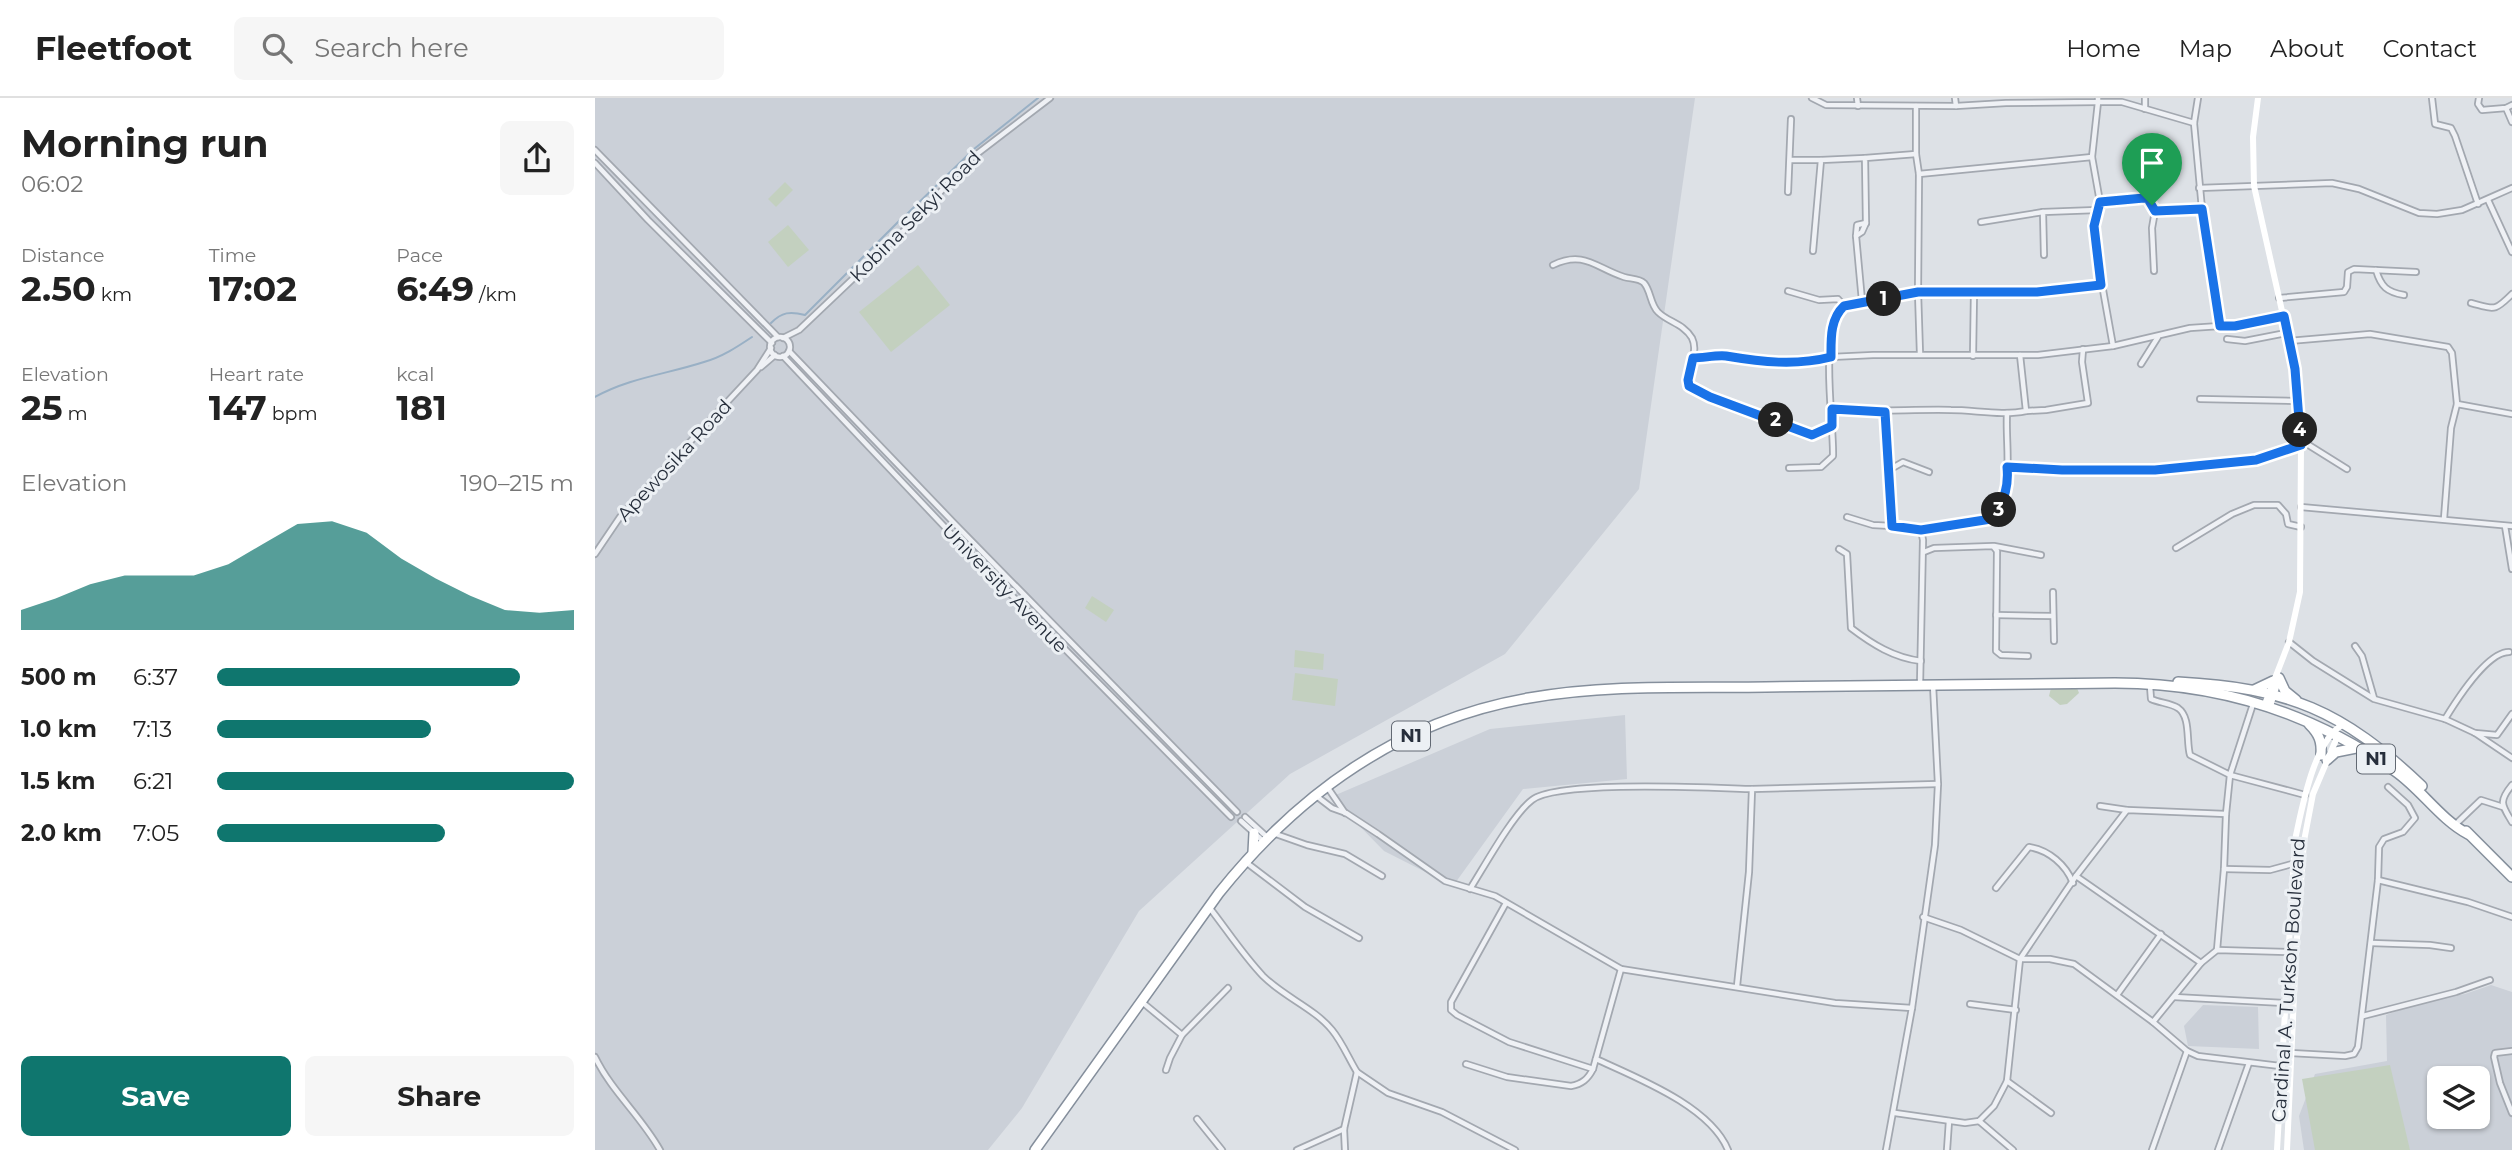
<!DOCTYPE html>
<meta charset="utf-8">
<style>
:root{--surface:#fff;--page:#f6f6f6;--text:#222;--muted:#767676;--line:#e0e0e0;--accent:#0f766e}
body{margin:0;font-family:Montserrat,sans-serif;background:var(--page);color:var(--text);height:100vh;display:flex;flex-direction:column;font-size:26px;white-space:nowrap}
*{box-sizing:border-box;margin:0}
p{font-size:23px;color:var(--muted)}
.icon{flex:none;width:38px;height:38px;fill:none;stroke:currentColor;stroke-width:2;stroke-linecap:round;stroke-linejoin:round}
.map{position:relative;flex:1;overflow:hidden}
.sheet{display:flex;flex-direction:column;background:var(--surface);width:595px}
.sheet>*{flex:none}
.controls{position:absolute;left:1832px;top:968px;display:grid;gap:14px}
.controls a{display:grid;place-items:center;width:63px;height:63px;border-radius:10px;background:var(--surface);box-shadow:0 2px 5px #0004;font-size:35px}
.pin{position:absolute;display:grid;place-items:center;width:60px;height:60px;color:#fff;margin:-72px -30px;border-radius:50% 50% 50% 0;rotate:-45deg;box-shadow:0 0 7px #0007}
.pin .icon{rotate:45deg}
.km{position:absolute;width:35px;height:35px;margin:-18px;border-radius:50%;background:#222;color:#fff;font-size:19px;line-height:35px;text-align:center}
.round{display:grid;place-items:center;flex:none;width:74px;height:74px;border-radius:10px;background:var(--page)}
.headline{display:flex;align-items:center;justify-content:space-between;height:119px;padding:0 21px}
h1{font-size:38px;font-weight:700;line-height:52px}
.metrics{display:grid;grid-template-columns:repeat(3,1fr);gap:10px;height:119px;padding:7px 21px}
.metrics div{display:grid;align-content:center}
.metrics b{font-size:35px;font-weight:700}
.metrics small{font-size:19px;font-weight:400}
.metrics p{font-size:19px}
.chart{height:196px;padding:14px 21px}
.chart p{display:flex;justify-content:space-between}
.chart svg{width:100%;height:126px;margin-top:7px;fill:var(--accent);opacity:.7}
.button{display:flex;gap:14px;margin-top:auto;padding:14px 21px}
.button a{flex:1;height:80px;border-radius:10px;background:var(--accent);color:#fff;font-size:28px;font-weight:700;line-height:80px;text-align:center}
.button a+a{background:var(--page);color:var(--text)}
ul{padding:0 21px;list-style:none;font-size:23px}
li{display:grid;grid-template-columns:112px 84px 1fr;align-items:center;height:52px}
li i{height:18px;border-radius:9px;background:var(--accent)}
header{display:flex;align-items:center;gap:42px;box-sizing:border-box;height:98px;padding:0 35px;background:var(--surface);border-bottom:2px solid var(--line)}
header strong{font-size:33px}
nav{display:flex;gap:38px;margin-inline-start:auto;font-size:24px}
.search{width:490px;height:63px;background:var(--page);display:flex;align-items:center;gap:18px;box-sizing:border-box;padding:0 24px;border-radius:10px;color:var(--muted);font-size:26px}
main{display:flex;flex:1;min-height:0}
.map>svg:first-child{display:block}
.built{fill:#cbd0d8;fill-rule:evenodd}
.green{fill:#c3d0bf}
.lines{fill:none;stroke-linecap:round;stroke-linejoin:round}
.stream{stroke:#99b0c5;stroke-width:2}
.street-casing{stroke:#a3a8b0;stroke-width:8}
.highway-casing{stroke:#858f9c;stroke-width:12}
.street{stroke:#eff1f5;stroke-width:4.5}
.secondary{stroke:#fff;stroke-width:6}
.highway{stroke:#fff;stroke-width:9}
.route-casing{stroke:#fff;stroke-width:14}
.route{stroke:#1a73e8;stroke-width:9}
.labels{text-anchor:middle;stroke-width:6;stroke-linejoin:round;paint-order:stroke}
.shield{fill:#ecf0f4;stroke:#626973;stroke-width:2}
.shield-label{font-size:18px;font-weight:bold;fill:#272f3c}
.street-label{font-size:19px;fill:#272f3c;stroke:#ecf0f4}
</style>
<header>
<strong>Fleetfoot</strong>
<div class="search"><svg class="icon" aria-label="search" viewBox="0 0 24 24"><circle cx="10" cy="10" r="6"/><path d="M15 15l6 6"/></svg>Search here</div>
<nav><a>Home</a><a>Map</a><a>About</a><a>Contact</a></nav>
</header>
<main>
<section class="sheet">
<div class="headline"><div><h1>Morning run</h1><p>06:02</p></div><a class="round"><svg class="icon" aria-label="share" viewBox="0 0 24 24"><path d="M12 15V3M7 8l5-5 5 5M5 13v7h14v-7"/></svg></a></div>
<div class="metrics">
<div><p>Distance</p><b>2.50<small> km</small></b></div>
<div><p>Time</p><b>17:02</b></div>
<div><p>Pace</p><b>6:49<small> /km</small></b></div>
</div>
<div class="metrics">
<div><p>Elevation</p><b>25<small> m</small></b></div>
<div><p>Heart rate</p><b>147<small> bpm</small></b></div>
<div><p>kcal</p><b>181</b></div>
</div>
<div class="chart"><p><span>Elevation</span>190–215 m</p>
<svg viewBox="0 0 160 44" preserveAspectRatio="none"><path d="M0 44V37L10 33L20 28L30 25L40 25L50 25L60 21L70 14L80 7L90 6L100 10L110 19L120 26L130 32L140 37L150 38L160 37V44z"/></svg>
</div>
<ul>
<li><b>500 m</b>6:37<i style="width:85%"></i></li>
<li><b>1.0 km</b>7:13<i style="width:60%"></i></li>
<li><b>1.5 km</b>6:21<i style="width:100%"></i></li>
<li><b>2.0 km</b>7:05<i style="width:64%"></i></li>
</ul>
<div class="button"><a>Save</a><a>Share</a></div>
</section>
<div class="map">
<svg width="1917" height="1052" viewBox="0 0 1917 1052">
<rect width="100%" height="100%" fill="#dde1e6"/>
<!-- built -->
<g class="built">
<polygon points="0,0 1100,0 1044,391 910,556 695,676 544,813 427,1010 393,1052 0,1052"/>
<polygon points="1030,617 1032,681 928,691 858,788 789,753 736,699 895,631"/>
<path d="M 1896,887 L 1917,894 L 1917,1052 L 1709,1052 L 1704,1018 L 1720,976 L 1792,963 L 1791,917 L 1833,902 L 1870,896 ZM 1844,980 L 1883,980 L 1883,1018 L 1844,1018 Z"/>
<polygon points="1608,907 1663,909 1664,951 1593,948 1589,928"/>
</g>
<!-- green -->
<g class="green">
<polygon points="190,84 198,92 181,109 173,101"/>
<polygon points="193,127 214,152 193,169 173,144"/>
<polygon points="323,167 355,207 296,254 264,214"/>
<polygon points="497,498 519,512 511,524 490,510"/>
<polygon points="700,552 729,556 728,572 699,569"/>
<polygon points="700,575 743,581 740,608 697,602"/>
<polygon points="1456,590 1482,590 1484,595 1472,606 1465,607 1454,598"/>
<polygon points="1795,967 1815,1052 1720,1052 1707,981"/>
</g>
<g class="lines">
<!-- stream -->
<g class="stream">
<polyline points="312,116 379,51 443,0"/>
<path d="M 176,225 C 187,214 195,213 210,217 L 305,122"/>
<path d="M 0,299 C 34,280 72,276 109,264 C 127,259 142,249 157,239"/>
</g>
<!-- street casing -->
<g class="street-casing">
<g id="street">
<polyline points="1217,0 1231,7 1361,8 1411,5 1503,4 1503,0"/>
<polyline points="1262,0 1263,8"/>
<polyline points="1360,0 1361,8"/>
<polyline points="1837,0 1840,26 1856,30 1860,38 1883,106"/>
<polyline points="1884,0 1883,6 1887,12 1911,10 1917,7"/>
<polyline points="1321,8 1321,56 1324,76 1323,194 1325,256"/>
<polyline points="1911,10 1917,24"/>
<polyline points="1550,11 1550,0"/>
<polyline points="0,52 183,239"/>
<polyline points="1196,62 1226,62"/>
<polyline points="0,65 53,122 177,245"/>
<polyline points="1324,76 1497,59"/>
<polyline points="1604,90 1737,85 1764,91 1824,115 1842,116 1867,112 1917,90"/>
<polyline points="1193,94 1196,21"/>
<polyline points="1893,102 1917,154"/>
<polyline points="1505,104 1549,100 1553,101 1560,113"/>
<polyline points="1607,111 1625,228 1640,228 1689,218"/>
<polyline points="1386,124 1448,114"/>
<polyline points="1261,138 1262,127 1271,125"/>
<polyline points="1218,153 1226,62 1270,60"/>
<polyline points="1449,157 1448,114 1502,112"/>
<path d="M 958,167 C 989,152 1001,170 1029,179 C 1035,181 1044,180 1049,185 C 1056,193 1055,206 1063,214 C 1073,224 1089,226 1097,240 C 1107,261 1079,277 1103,294 L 1217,337 L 1237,328"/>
<path d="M 1781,172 C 1786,189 1792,194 1809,197"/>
<polyline points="1559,173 1557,130 1560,113 1607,111 1599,25 1603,0"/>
<polyline points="1193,193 1224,202 1243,201 1249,208"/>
<polyline points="1684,200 1749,194 1752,189 1753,174 1759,171 1821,174"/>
<polyline points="1267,203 1261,138 1267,134 1271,125 1270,60 1321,56"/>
<path d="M 1876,205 C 1900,211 1899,214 1917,196"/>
<circle cx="185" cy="249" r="10"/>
<polyline points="188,240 204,232 322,120 374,62 455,0"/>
<polyline points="1632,241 1650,243 1691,235"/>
<polyline points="1694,243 1775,236 1853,249 1857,255 1862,306"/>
<polyline points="1518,248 1500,147 1499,128 1505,104 1497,59 1503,4 1527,4 1599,25"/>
<polyline points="194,253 358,424 642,714"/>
<polyline points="188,258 362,442 636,719"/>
<polyline points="1378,258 1379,194"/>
<polyline points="1098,260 1130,258 1159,263 1201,265 1236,259 1278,257 1443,257 1518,248 1595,230 1625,228"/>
<polyline points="1546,266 1563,239"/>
<polyline points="166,269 180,257"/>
<polyline points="1605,301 1702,303"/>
<path d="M 1237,311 C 1277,315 1316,311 1356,312 C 1380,312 1407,318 1431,313 L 1425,257"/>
<polyline points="1431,313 1451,312 1493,305 1487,264 1488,251"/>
<polyline points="1290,314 1297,428 1326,432 1328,442 1325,587"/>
<polyline points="1412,369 1467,372 1560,371 1661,362 1712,346 1752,371"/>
<path d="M 1194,370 L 1226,369 L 1238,358 C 1239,322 1223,233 1249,208 L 1323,194 L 1442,194 L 1506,187"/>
<polyline points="1294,372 1308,364 1334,374"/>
<polyline points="1706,409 1917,428"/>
<polyline points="1252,419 1278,427 1297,428"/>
<polyline points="1849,421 1856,330 1862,306 1917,316"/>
<polyline points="1910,428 1917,471"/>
<path d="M 1326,432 L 1396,421 C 1421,393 1410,350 1412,315"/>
<polyline points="1399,448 1446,457"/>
<polyline points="1581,450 1637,416 1659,407 1683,407 1691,416 1693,426 1706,429"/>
<path d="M 1244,451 L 1252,456 L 1256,530 C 1277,546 1299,560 1326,563"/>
<polyline points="1329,454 1339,450 1398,448 1402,453 1401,553 1406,557 1433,558"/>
<polyline points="0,456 25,419 162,272 176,250"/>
<polyline points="1458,494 1459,543"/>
<polyline points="1401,517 1458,518"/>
<polyline points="1694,544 1718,563 1779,601 1850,621 1880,635 1917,660"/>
<polyline points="1760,548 1767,558 1779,600"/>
<path d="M 1555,588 L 1556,601 C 1565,605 1575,605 1583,610 C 1596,619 1591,643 1595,657 L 1635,677 L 1659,603"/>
<path d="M 1850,621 C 1861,603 1892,554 1914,554"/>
<polyline points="1880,635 1902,637 1917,616"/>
<path d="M 1917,687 C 1903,704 1907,707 1917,724"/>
<polyline points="733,690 750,715"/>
<polyline points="720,697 737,710 751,715 783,736 850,783 900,798 1026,871 1240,905 1317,910"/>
<polyline points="1505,708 1532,712"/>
<polyline points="650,719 672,739"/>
<polyline points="646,723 668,743"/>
<polyline points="1863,724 1886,702 1908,709"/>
<polyline points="678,735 712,747 750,756 787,778"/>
<polyline points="652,765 710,809 764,840"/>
<polyline points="1629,771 1675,772 1697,766"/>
<polyline points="1481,778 1606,865 1622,852 1692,854"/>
<polyline points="1783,782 1873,804 1917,819"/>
<path d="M 1401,790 L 1434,749 C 1454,752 1471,767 1478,785"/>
<path d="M 875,791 C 889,769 918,716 937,702 C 963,682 1117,690 1157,691"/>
<polyline points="911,805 856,904 856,912 862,917 914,944 998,971"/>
<path d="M 614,809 C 632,832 648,857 668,878 C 689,899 719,910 737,932 C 747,944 754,961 762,974 L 749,1031 L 750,1052"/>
<polyline points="1328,819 1366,832 1425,861 1455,861 1479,866 1558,924 1592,953 1603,958 1685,968"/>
<polyline points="1776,845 1835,847 1856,850"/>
<polyline points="1622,852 1629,771 1631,716"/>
<polyline points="1142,888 1154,774 1157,691 1343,686"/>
<polyline points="1522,897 1566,836"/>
<polyline points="1579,899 1689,905"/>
<polyline points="547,904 587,937 575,960 571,972"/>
<polyline points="1375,906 1421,912"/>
<polyline points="1768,918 1861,894 1895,882"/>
<polyline points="1558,924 1606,865"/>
<polyline points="587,937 633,890"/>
<polyline points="1917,953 1900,955 1899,959 1905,985 1917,1015"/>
<polyline points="1696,955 1750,958 1759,956 1763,949 1783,782 1784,749 1789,741 1808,734 1820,720 1813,707 1793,689"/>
<path d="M 0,959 C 17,994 46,1018 65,1052"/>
<path d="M 1001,961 C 1042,980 1115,1008 1133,1052"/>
<path d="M 871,966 L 912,979 L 976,988 C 987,986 993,981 998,971 L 1026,871"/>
<polyline points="762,974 793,995 847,1014 920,1052"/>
<polyline points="1412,983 1456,1015"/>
<polyline points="1300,1015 1370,1025 1384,1023 1399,1008 1412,983 1425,861 1481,778 1532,712 1631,716 1635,677 1710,697"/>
<polyline points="602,1021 627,1052"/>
<polyline points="1384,1023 1418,1052"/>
<polyline points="702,1052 749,1031"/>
<polyline points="1291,1052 1317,910 1340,747 1343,686 1338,587"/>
<polyline points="1352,1052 1354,1023"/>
<polyline points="1557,1052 1592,953"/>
<polyline points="1623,1052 1654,965"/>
</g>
</g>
<!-- highway casing -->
<g class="highway-casing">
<g id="highway">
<polyline points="1684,580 1690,593 1701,602"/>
<path d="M 1583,584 C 1694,590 1747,612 1827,688"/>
<polyline points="1659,592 1678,583"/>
<path d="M 1714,626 C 1724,636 1727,643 1726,657"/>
<polyline points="1732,662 1741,654 1761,650"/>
<polyline points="1871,733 1917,779"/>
<polyline points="658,754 659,735"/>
<path d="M 440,1052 L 624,795 C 704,695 806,622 934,600 C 1012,586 1093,590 1171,589 C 1287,587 1404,587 1520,585 C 1623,585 1716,614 1800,673 C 1826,691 1845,721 1873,736"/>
</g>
</g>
<!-- street -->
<use href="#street" class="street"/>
<!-- secondary -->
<g class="secondary">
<polyline points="1663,0 1658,39 1659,88 1700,271 1706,347 1705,494 1694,544 1670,606"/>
<polyline points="1675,608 1684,580"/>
<path d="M 1682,1052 L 1700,742 C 1707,710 1719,641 1749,626"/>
<polyline points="1692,1052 1701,854 1709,743 1718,696 1743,637"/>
</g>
<!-- highway -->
<use href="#highway" class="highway"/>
</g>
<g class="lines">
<!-- route casing -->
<g class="route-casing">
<path id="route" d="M 1549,100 L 1553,101 L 1560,113 L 1607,111 L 1625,228 L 1640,228 L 1689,218 L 1700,271 L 1706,347 L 1661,362 L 1560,372 L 1467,372 L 1412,369 C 1414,389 1409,406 1396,421 L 1326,432 L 1297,428 L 1290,314 L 1237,311 L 1237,328 L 1217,337 L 1115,299 L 1094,288 L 1093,282 L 1098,260 C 1109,260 1120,257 1131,258 C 1167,264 1200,268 1236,259 C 1236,241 1235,221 1249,208 L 1323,194 L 1442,194 L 1506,187 L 1499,128 L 1505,104 Z"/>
</g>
<!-- route -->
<use href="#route" class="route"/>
</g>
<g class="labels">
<!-- shield labels -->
<g class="shield">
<rect x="797" y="623.5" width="38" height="29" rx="5"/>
<rect x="1762" y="646.5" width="38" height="29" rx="5"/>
</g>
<g class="shield-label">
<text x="816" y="644">N1</text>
<text x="1781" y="667">N1</text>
</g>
<!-- street labels -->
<g class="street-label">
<text transform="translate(320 118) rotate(-45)" y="7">Kobina Sekyi Road</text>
<text transform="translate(79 362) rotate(-47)" y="7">Apewosika Road</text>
<text transform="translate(410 490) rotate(46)" y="7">University Avenue</text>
<text transform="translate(1693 882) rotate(-86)" y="7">Cardinal A. Turkson Boulevard</text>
</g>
</g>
</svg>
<div class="controls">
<a><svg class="icon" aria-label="layers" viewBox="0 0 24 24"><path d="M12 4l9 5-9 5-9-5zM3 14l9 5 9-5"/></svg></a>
</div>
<div class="pin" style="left:1557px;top:107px;background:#1e9e55"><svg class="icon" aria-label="arrive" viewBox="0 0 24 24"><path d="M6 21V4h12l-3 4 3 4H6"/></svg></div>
<b class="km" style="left:1289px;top:201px">1</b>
<b class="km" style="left:1181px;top:322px">2</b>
<b class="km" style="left:1404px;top:412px">3</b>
<b class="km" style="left:1705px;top:332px">4</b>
</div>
</main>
